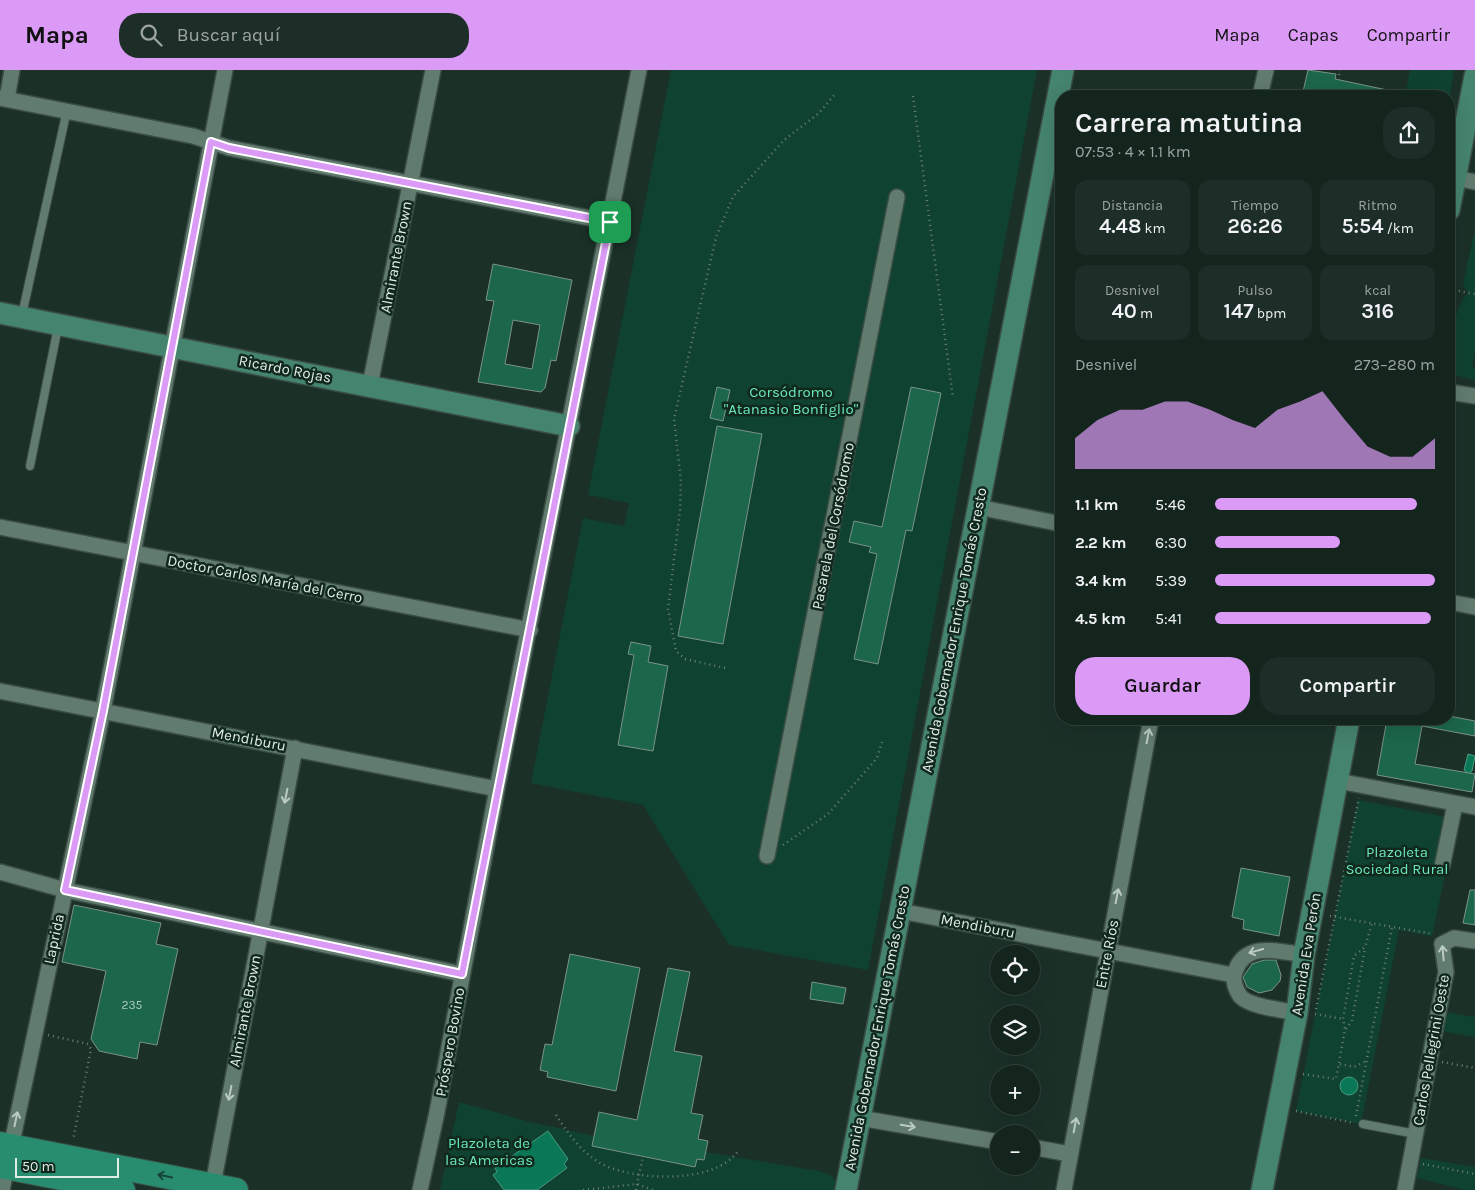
<!DOCTYPE html>
<html lang="es">
<meta charset="utf-8">
<style>
:root{--surface:#14251e;--page:#1d2d27;--text:#f1f3f6;--muted:#9da5a4;--line:#33423c;--accent:#da9af6}
body{margin:0;font-family:Karla,sans-serif;background:var(--page);color:var(--text);height:100vh;display:flex;flex-direction:column;font-size:19px;white-space:nowrap}
*{box-sizing:border-box;margin:0}
p{font-size:16px;color:var(--muted)}
.icon{flex:none;width:28px;height:28px;fill:none;stroke:currentColor;stroke-width:2;stroke-linecap:round;stroke-linejoin:round}
.map{position:relative;flex:1;overflow:hidden}
.drawer{position:absolute;left:1055px;top:20px;width:400px;height:635px;display:flex;flex-direction:column;background:var(--surface);border-radius:20px;box-shadow:0 5px 20px #0002,0 0 0 1px var(--line)}
.drawer>*{flex:none}
.fabs{position:absolute;left:990px;top:875px;display:grid;gap:10px}
.fabs a{display:grid;place-items:center;width:50px;height:50px;border-radius:50%;background:var(--surface);box-shadow:0 5px 20px #0002,0 0 0 1px var(--line);font-size:25px}
.scale{position:absolute;left:15px;bottom:12px;width:104px;box-sizing:border-box;padding-left:5px;border:2px solid #e0ede6;border-top:0;font-size:14px;line-height:18px;white-space:nowrap;color:#e0ede6;-webkit-text-stroke:4px #11281e;paint-order:stroke}
.pin{position:absolute;display:grid;place-items:center;width:42px;height:42px;color:#fff;margin:-21px;border-radius:10px;box-shadow:0 2px 8px #0006}
.round{display:grid;place-items:center;flex:none;width:52px;height:52px;border-radius:20px;background:var(--page)}
.overview{display:flex;align-items:center;justify-content:space-between;height:85px;padding:0 20px}
h1{font-size:28px;font-weight:600;line-height:38px}
.figures{display:grid;grid-template-columns:repeat(3,1fr);gap:8px;height:85px;padding:5px 20px}
.figures div{display:grid;align-content:center;border-radius:12px;background:var(--page);text-align:center}
.figures b{font-size:21px;font-weight:600}
.figures small{font-size:14px;font-weight:400}
.figures p{font-size:14px}
.chart{height:140px;padding:10px 20px}
.chart p{display:flex;justify-content:space-between}
.chart svg{width:100%;height:90px;margin-top:5px;fill:var(--accent);opacity:.7}
.action{display:flex;gap:10px;margin-top:auto;padding:10px 20px}
.action a{flex:1;height:58px;border-radius:20px;background:var(--accent);color:#111;font-size:20px;font-weight:600;line-height:58px;text-align:center}
.action a+a{background:var(--page);color:var(--text)}
ul{padding:0 20px;list-style:none;font-size:16px}
li{display:grid;grid-template-columns:80px 60px 1fr;align-items:center;height:38px}
li i{height:12px;border-radius:6px;background:var(--accent)}
header{display:flex;align-items:center;gap:30px;box-sizing:border-box;height:70px;padding:0 25px;background:var(--accent);color:#111}
header strong{font-size:24px}
nav{display:flex;gap:28px;margin-inline-start:auto;font-size:18px}
.search{width:350px;height:45px;background:var(--page);display:flex;align-items:center;gap:12px;box-sizing:border-box;padding:0 18px;border-radius:20px;color:var(--muted);font-size:19px}
.map>svg:first-child{display:block}
.green{fill:#0f4230}
.water{fill:#0a7857;stroke:#4a9b82}
.building{fill:#1c664b;stroke:#7a9387;fill-rule:evenodd}
.lines{fill:none;stroke-linecap:round;stroke-linejoin:round}
.lane-casing{stroke:#394c44;stroke-width:10}
.street-casing{stroke:#394c44;stroke-width:18}
.secondary-casing{stroke:#394c44;stroke-width:24}
.primary-casing{stroke:#394c44;stroke-width:26}
.path{stroke:#6d7f77;stroke-width:2.5;stroke-dasharray:1 4;stroke-linecap:butt}
.lane{stroke:#627b6f;stroke-width:8}
.street{stroke:#627b6f;stroke-width:15}
.secondary{stroke:#45846f;stroke-width:21}
.primary{stroke:#288d6f;stroke-width:24}
.oneway{stroke:#bacbc2}
.oneway2{stroke:#184636}
.route-casing{stroke:#fff;stroke-width:10}
.route{stroke:#da9af6;stroke-width:6}
.labels{text-anchor:middle;stroke-width:5;stroke-linejoin:round;paint-order:stroke}
.number-label{font-size:12px;fill:#afcbbf}
.street-label{font-size:15px;fill:#e0ede6;stroke:#11281e}
.park-label{font-size:15px;fill:#6ae9b7;stroke:#11281e}
</style>
<header>
<strong>Mapa</strong>
<div class="search"><svg class="icon" aria-label="search" viewBox="0 0 24 24"><circle cx="10" cy="10" r="6"/><path d="M15 15l6 6"/></svg>Buscar aquí</div>
<nav><a>Mapa</a><a>Capas</a><a>Compartir</a></nav>
</header>
<div class="map">
<svg width="1475" height="1120" viewBox="0 0 1475 1120">
<rect width="100%" height="100%" fill="#1b3128"/>
<!-- green -->
<g class="green">
<polygon points="671,0 1037,0 868,900 729,875 643,735 531,713 583,448 624,456 629,433 588,425"/>
<polygon points="1410,0 1454,0 1449,31 1449,26 1405,26"/>
<path d="M 1475,159 L 1475,279 L 1472,297 L 1475,298 L 1475,310 L 1449,304 C 1449,282 1452,239 1468,223 L 1463,214 Z"/>
<polygon points="1358,730 1457,749 1432,866 1399,860 1361,1054 1296,1041"/>
<polygon points="1444,942 1475,947 1475,967 1441,961"/>
<polygon points="459,1032 530,1052 595,1066 593,1076 695,1097 697,1089 705,1082 819,1101 830,1105 835,1110 835,1120 440,1120"/>
<polygon points="1421,1088 1475,1097 1475,1120 1465,1120 1417,1108"/>
</g>
<!-- water -->
<g class="water">
<polygon points="1468,684 1475,686 1472,701 1469,704 1464,700"/>
<circle cx="1349" cy="1016" r="9"/>
<polygon points="548,1061 568,1089 564,1094 567,1098 537,1120 504,1120 493,1105 497,1102 495,1098"/>
</g>
<!-- building -->
<g class="building">
<polygon points="1308,0 1336,4 1335,9 1392,21 1391,26 1302,26"/>
<path d="M 493,194 L 572,210 L 556,291 L 551,290 L 545,318 L 541,322 L 478,312 L 494,231 L 486,230 ZM 513,250 L 540,255 L 532,299 L 505,294 Z"/>
<polygon points="717,317 730,320 723,351 710,348"/>
<polygon points="911,317 941,323 912,461 906,460 878,594 854,589 877,484 869,482 871,477 849,472 854,451 882,457"/>
<polygon points="717,356 762,364 723,574 678,566"/>
<polygon points="631,572 651,576 648,592 668,596 653,681 618,675 634,585 628,584"/>
<polygon points="1449,646 1475,651 1475,666 1422,656 1415,694 1475,704 1472,722 1377,705 1387,649 1449,649"/>
<polygon points="1241,798 1290,807 1279,866 1243,859 1244,850 1232,847"/>
<polygon points="1470,820 1475,820 1475,855 1463,853"/>
<polygon points="74,835 161,853 156,874 178,879 157,975 140,972 137,989 99,981 91,969 106,901 62,892"/>
<polygon points="570,884 640,898 616,1021 547,1007 548,1002 540,1000 545,974 552,975"/>
<polygon points="1264,890 1276,890 1281,905 1280,911 1272,920 1259,923 1247,917 1243,907 1252,894"/>
<polygon points="668,898 690,902 674,981 702,986 691,1043 703,1045 698,1069 708,1071 704,1090 697,1089 695,1097 592,1076 599,1042 637,1050"/>
<polygon points="812,912 846,918 843,934 810,929"/>
</g>
<g class="lines">
<!-- lane casing -->
<g class="lane-casing">
<g id="lane">
<polyline points="22,245 67,40"/>
<polyline points="30,396 58,257"/>
<polyline points="1363,1054 1416,1064"/>
</g>
</g>
<!-- street casing -->
<g class="street-casing">
<g id="street">
<polyline points="1260,26 1266,0"/>
<polyline points="0,28 193,66 229,78 610,152"/>
<polyline points="7,29 12,0"/>
<polyline points="1449,107 1475,112"/>
<polyline points="370,315 433,0"/>
<polyline points="1449,322 1475,326"/>
<polyline points="978,437 1061,454"/>
<polyline points="0,457 530,560"/>
<polyline points="1449,532 1475,537"/>
<polyline points="0,621 497,719"/>
<polyline points="1338,711 1475,737"/>
<polyline points="767,786 897,127"/>
<polyline points="1442,797 1455,734"/>
<polyline points="0,802 65,820 462,904"/>
<polyline points="900,841 1233,905"/>
<path d="M 1297,943 C 1283,940 1251,937 1241,927 C 1236,921 1232,910 1235,902 C 1245,871 1278,881 1304,885"/>
<polyline points="860,1048 999,1072"/>
<polyline points="1031,1077 1070,1084"/>
<polyline points="2,1120 103,641 225,0"/>
<polyline points="212,1120 295,678"/>
<polyline points="420,1120 437,1042 497,719 639,0"/>
<polyline points="1064,1120 1151,649"/>
<polyline points="1405,1120 1446,902 1442,874 1454,868 1475,871"/>
</g>
</g>
<!-- secondary casing -->
<g class="secondary-casing">
<g id="secondary">
<polyline points="1449,140 1475,6"/>
<polyline points="0,243 569,356"/>
<polyline points="846,1120 1063,0"/>
<polyline points="1262,1120 1297,943 1304,885 1349,649"/>
</g>
</g>
<!-- primary casing -->
<g class="primary-casing">
<g id="primary">
<polyline points="0,1074 236,1120"/>
<polyline points="0,1096 123,1120"/>
</g>
</g>
<!-- path -->
<g class="path">
<polyline points="1338,10 1340,0"/>
<polyline points="913,26 953,328"/>
<polyline points="1449,219 1475,224"/>
<polyline points="725,598 685,589 676,581 668,539 680,440 681,411 674,349 716,167 733,127 784,70 818,44 836,23"/>
<polyline points="783,775 828,744 877,688 882,672"/>
<polyline points="1330,846 1433,864"/>
<polyline points="1316,939 1359,728"/>
<polyline points="1315,944 1343,949"/>
<polyline points="1346,959 1352,951 1365,878"/>
<polyline points="48,965 88,974 91,979 73,1070"/>
<polyline points="1442,992 1475,998"/>
<polyline points="1340,994 1354,997 1366,991"/>
<polyline points="1303,1004 1336,1009 1345,959 1343,949 1354,886 1365,877 1372,853"/>
<polyline points="1296,1041 1354,1053"/>
<path d="M 556,1045 C 568,1063 580,1081 600,1093 C 632,1111 715,1115 738,1081"/>
<polyline points="1356,1046 1392,857"/>
<polyline points="1423,1094 1475,1104"/>
<polyline points="583,1120 637,1114 653,1120"/>
<polyline points="636,1120 643,1086"/>
</g>
<!-- lane -->
<use href="#lane" class="lane"/>
<!-- street -->
<use href="#street" class="street"/>
<!-- secondary -->
<use href="#secondary" class="secondary"/>
<!-- primary -->
<use href="#primary" class="primary"/>
</g>
<!-- one-way arrows -->
<defs><path id="oneway-shaft" d="M-6 0H5M1.5-3L5.5 0L1.5 3" fill="none" stroke-width="1.6" stroke-linecap="round" stroke-linejoin="round" transform="scale(1.25)"/></defs>
<g class="oneway">
<use href="#oneway-shaft" transform="translate(1148 666) rotate(-79)"/>
<use href="#oneway-shaft" transform="translate(286 726) rotate(101)"/>
<use href="#oneway-shaft" transform="translate(1117 826) rotate(-79)"/>
<use href="#oneway-shaft" transform="translate(1256 881) rotate(165)"/>
<use href="#oneway-shaft" transform="translate(1443 883) rotate(-95)"/>
<use href="#oneway-shaft" transform="translate(230 1023) rotate(101)"/>
<use href="#oneway-shaft" transform="translate(16 1049) rotate(-78)"/>
<use href="#oneway-shaft" transform="translate(1075 1055) rotate(-80)"/>
<use href="#oneway-shaft" transform="translate(908 1056) rotate(10)"/>
</g>
<use class="oneway2" href="#oneway-shaft" transform="translate(165 1106) rotate(-169)"/>
<g class="lines">
<!-- route casing -->
<g class="route-casing">
<polygon id="route" points="211,72 229,78 610,152 462,904 65,820 103,641"/>
</g>
<!-- route -->
<use href="#route" class="route"/>
</g>
<g class="labels">
<!-- number labels -->
<g class="number-label">
<text x="132" y="939">235</text>
</g>
<!-- street labels -->
<g class="street-label">
<text transform="translate(396 187) rotate(-79)" y="5">Almirante Brown</text>
<text transform="translate(285 299) rotate(11)" y="5">Ricardo Rojas</text>
<text transform="translate(833 456) rotate(-79)" y="5">Pasarela del Corsódromo</text>
<text transform="translate(265 509) rotate(11)" y="5">Doctor Carlos María del Cerro</text>
<text transform="translate(954 560) rotate(-79)" y="5">Avenida Gobernador Enrique Tomás Cresto</text>
<text transform="translate(249 669) rotate(11)" y="5">Mendiburu</text>
<text transform="translate(978 856) rotate(11)" y="5">Mendiburu</text>
<text transform="translate(54 869) rotate(-78)" y="5">Laprida</text>
<text transform="translate(1107 884) rotate(-79)" y="5">Entre Ríos</text>
<text transform="translate(1306 884) rotate(-81)" y="5">Avenida Eva Perón</text>
<text transform="translate(245 941) rotate(-79)" y="5">Almirante Brown</text>
<text transform="translate(877 958) rotate(-79)" y="5">Avenida Gobernador Enrique Tomás Cresto</text>
<text transform="translate(450 972) rotate(-80)" y="5">Próspero Bovino</text>
<text transform="translate(1431 980) rotate(-80)" y="5">Carlos Pellegrini Oeste</text>
</g>
<!-- park labels -->
<g class="park-label">
<text x="791" y="327">Corsódromo<tspan x="791" dy="17">"Atanasio Bonfiglio"</tspan></text>
<text x="1397" y="787">Plazoleta<tspan x="1397" dy="17">Sociedad Rural</tspan></text>
<text x="489" y="1078">Plazoleta de<tspan x="489" dy="17">las Americas</tspan></text>
</g>
</g>
</svg>
<div class="fabs">
<a><svg class="icon" aria-label="locate" viewBox="0 0 24 24"><circle cx="12" cy="12" r="6"/><path d="M12 2v4M12 18v4M2 12h4M18 12h4"/></svg></a>
<a><svg class="icon" aria-label="layers" viewBox="0 0 24 24"><path d="M12 4l9 5-9 5-9-5zM3 14l9 5 9-5"/></svg></a>
<a>+</a>
<a>−</a>
</div>
<div class="scale">50 m</div>
<div class="pin" style="left:610px;top:152px;background:#1e9e55"><svg class="icon" aria-label="arrive" viewBox="0 0 24 24"><path d="M6 21V4h12l-3 4 3 4H6"/></svg></div>
<section class="drawer">
<div class="overview"><div><h1>Carrera matutina</h1><p>07:53 · 4 × 1.1 km</p></div><a class="round"><svg class="icon" aria-label="share" viewBox="0 0 24 24"><path d="M12 15V3M7 8l5-5 5 5M5 13v7h14v-7"/></svg></a></div>
<div class="figures">
<div><p>Distancia</p><b>4.48<small> km</small></b></div>
<div><p>Tiempo</p><b>26:26</b></div>
<div><p>Ritmo</p><b>5:54<small> /km</small></b></div>
</div>
<div class="figures">
<div><p>Desnivel</p><b>40<small> m</small></b></div>
<div><p>Pulso</p><b>147<small> bpm</small></b></div>
<div><p>kcal</p><b>316</b></div>
</div>
<div class="chart"><p><span>Desnivel</span>273–280 m</p>
<svg viewBox="0 0 160 44" preserveAspectRatio="none"><path d="M0 44V29L10 20L20 15L30 15L40 11L50 11L60 15L70 20L80 24L90 15L100 11L110 6L120 20L130 33L140 38L150 38L160 29V44z"/></svg>
</div>
<ul>
<li><b>1.1 km</b>5:46<i style="width:92%"></i></li>
<li><b>2.2 km</b>6:30<i style="width:57%"></i></li>
<li><b>3.4 km</b>5:39<i style="width:100%"></i></li>
<li><b>4.5 km</b>5:41<i style="width:98%"></i></li>
</ul>
<div class="action"><a>Guardar</a><a>Compartir</a></div>
</section>
</div>
